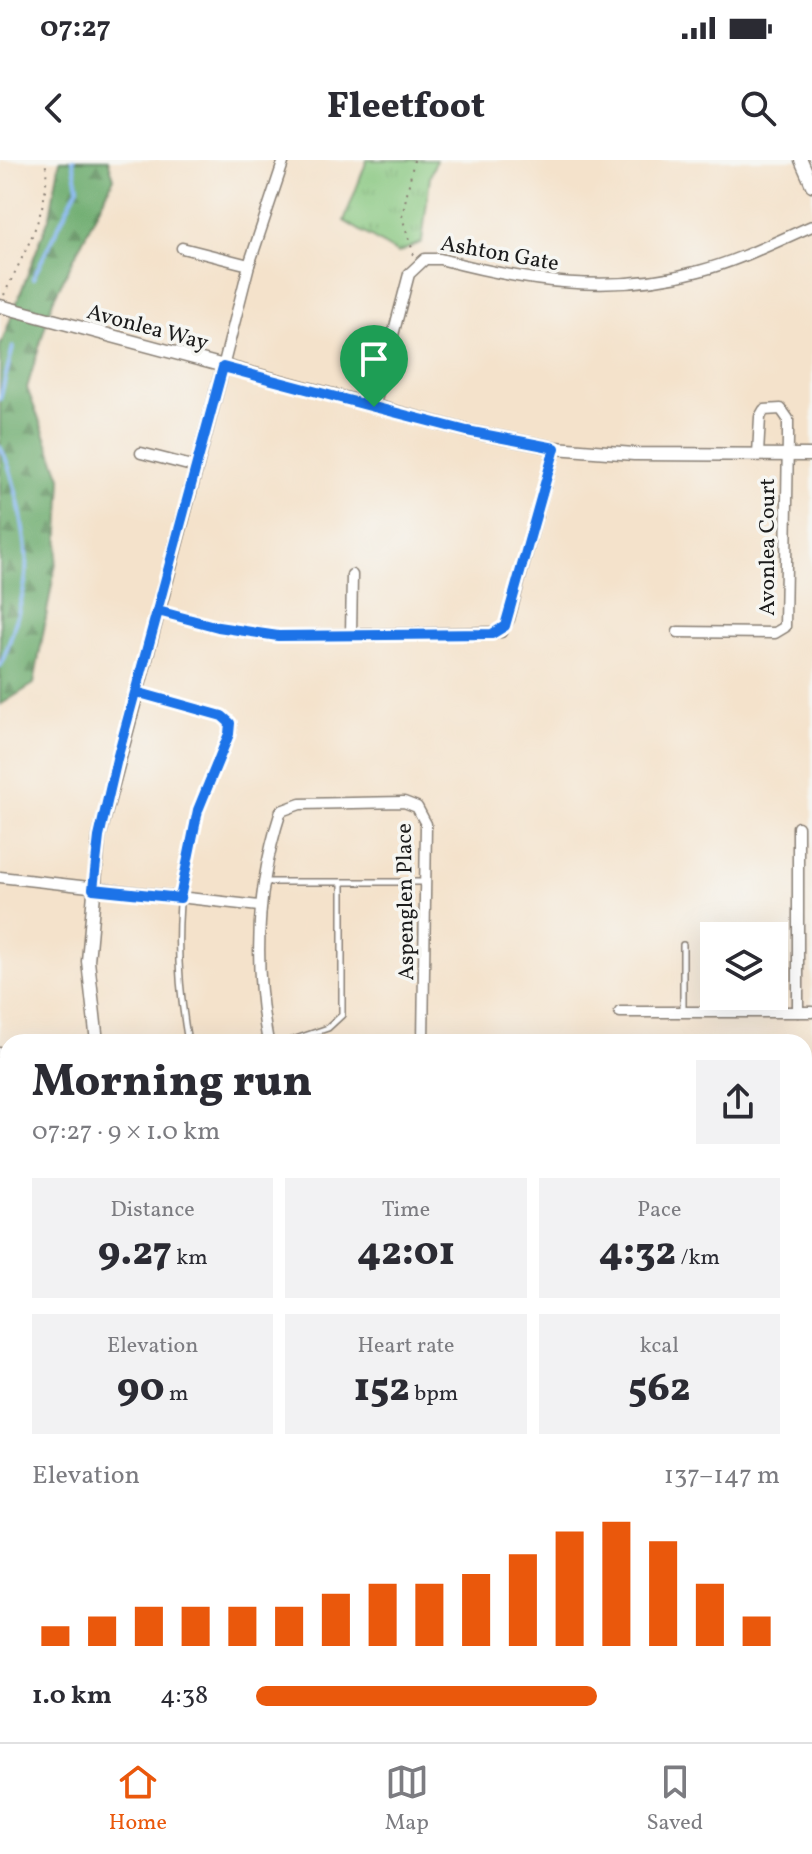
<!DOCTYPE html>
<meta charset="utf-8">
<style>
:root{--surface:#fff;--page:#f2f2f3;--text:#2b2b33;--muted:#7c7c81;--line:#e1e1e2;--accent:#ea580c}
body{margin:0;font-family:Vollkorn,serif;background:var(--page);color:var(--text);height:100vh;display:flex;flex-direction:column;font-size:30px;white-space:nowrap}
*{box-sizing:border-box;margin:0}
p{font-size:26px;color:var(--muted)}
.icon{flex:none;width:44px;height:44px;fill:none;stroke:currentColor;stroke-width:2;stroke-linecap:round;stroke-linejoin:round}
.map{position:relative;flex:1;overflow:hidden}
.drawer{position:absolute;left:0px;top:874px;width:812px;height:708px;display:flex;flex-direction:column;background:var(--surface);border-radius:24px 24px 0 0;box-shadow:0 8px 32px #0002}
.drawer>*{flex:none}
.tools{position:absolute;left:700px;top:762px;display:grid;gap:16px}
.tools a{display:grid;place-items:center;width:88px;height:88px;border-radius:0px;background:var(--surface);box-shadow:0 8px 32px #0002;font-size:40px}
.pin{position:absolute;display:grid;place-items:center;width:68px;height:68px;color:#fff;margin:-82px -34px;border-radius:50% 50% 50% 0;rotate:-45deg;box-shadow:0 0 8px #0007}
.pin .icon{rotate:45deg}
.round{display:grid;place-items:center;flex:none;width:84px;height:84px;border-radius:0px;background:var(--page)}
.overview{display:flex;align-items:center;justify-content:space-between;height:136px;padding:0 32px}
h1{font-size:44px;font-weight:800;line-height:60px}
.figures{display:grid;grid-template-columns:repeat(3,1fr);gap:12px;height:136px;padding:8px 32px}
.figures div{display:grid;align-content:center;border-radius:0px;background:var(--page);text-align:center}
.figures b{font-size:40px;font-weight:800}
.figures small{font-size:22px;font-weight:400}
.figures p{font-size:22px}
.chart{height:224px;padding:16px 32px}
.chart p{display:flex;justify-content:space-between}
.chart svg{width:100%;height:144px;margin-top:8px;stroke:var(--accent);stroke-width:6}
ul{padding:0 32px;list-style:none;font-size:26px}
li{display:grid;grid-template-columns:128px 96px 1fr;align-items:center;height:60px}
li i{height:20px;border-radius:10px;background:var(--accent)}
.status{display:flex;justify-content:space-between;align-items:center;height:56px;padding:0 40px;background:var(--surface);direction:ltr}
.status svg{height:22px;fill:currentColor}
header{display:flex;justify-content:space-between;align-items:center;height:104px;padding:0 32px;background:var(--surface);font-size:36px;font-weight:800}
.menu{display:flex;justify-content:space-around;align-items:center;height:112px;border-top:2px solid var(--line);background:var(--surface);font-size:22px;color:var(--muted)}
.menu a{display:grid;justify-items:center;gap:4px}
.menu .current{color:var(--accent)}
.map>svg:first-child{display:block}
.forest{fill:url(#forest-firs);stroke:#446444;stroke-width:2}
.park{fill:url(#park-tufts);stroke:#51714d;stroke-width:2}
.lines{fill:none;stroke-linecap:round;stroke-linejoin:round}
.stream{stroke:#83b6f0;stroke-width:4}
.service-casing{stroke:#887f74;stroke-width:8}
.minor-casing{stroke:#887f74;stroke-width:13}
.tertiary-casing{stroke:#887f74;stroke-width:15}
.secondary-casing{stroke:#887f74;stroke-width:17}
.path{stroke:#887f74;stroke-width:2;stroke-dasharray:2 6;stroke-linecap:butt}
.service{stroke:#fff;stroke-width:5}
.minor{stroke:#fff;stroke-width:10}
.tertiary{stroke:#fff;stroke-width:12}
.secondary{stroke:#fee3d2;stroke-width:14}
.route-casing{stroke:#fff;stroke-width:16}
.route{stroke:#1a73e8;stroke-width:10}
.labels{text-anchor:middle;stroke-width:7;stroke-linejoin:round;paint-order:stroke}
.street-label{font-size:22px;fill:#1c1c1c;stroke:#f6f6f2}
</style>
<div class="status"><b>07:27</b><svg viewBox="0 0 49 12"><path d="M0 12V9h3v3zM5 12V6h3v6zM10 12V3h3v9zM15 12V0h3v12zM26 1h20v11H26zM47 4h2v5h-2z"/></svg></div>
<header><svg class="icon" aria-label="back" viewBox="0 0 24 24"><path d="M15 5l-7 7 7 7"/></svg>Fleetfoot<svg class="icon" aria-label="search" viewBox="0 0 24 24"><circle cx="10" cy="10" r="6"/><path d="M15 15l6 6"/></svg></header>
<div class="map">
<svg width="812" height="1582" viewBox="0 0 812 1582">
<defs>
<pattern id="forest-firs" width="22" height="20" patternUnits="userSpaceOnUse" patternTransform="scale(2)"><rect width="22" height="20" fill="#6cab6d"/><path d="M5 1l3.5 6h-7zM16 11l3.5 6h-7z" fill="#588a59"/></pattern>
<pattern id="park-tufts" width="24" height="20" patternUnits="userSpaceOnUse" patternTransform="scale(2)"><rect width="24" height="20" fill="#86c67e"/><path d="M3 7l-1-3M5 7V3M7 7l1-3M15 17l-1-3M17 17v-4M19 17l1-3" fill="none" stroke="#73aa6c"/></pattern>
</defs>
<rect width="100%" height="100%" fill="#f6f6f2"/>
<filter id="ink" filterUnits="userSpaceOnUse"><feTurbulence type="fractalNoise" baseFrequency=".0125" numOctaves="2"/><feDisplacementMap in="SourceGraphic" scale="16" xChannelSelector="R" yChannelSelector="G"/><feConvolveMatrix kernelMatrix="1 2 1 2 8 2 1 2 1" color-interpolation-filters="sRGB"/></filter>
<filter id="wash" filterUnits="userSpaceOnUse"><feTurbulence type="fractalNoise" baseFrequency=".006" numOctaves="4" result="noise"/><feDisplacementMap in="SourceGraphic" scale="32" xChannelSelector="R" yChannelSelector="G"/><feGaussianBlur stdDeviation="1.8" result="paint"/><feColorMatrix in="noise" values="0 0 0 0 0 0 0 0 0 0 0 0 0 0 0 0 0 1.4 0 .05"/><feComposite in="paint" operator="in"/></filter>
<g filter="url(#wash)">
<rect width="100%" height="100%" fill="#f4e2cb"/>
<!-- forest -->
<polygon class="forest" points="60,0 108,0 114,18 53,140 27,228 62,320 58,391 34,524 0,545 0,187 50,55"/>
<!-- park -->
<g class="park">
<polygon points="367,0 436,0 430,17 422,82 398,93 344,61"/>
<rect x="804" y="1261" width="8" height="264"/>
</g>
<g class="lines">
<!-- stream -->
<g class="stream">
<polyline points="33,118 78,27 73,0"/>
<polyline points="0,239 13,187"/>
<path d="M 0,287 C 15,312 29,386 26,415 C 23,439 10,485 0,506"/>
</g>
</g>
</g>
<g filter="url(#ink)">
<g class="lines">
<!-- service casing -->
<g class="service-casing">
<g id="service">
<path d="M 137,533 L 222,556 L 230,563 C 230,587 206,625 198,650 C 174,726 174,804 188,882"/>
<polyline points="265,722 426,722"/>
<polyline points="683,785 683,852"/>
<polyline points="287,882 328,868 342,855 342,722"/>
<polyline points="804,928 812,928"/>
<polyline points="804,1253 812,1253"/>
<polyline points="100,1582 103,1574"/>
</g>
</g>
<!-- minor casing -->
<g class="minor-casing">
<g id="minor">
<polyline points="182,88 249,105"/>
<polyline points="223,207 249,105 284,0"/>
<path d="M 374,247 L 409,114 L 425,99 L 440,99 C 526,122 612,135 699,111 C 738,101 775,82 812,66"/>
<polyline points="141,293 196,307"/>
<polyline points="158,451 218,467 278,476 501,472 509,459 555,288"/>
<polyline points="678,472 775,473 785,467 788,278 788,259 781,249 764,250 760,257 758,294"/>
<polyline points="351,475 352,415"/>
<polyline points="798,667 798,852"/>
<polyline points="0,717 259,746"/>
<polyline points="620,852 812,852"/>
<path d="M 268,882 C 253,803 256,728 281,651 L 300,644 L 404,642 L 417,647 L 426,664 L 423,882"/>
<polyline points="0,893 8,894"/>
<polyline points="0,1055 8,1057"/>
<polyline points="0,1211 8,1203"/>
<polyline points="0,1516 8,1519"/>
<polyline points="191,1574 217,1582"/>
</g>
</g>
<!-- tertiary casing -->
<g class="tertiary-casing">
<g id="tertiary">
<polyline points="801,0 812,25"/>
<polyline points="0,146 467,271 555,288 634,294 812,295"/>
<polyline points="97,882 88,801 99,677 223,207"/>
<polyline points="3,1582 8,1566"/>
</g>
</g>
<!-- secondary casing -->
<g class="secondary-casing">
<g id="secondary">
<polyline points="0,1364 8,1366"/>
<polyline points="0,1389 8,1391"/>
<polyline points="804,1567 812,1567"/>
<polyline points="615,1574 655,1582"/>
</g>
</g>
<!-- path -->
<g class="path">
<polyline points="414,0 402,57 414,95"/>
<path d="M 4,135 C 23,94 53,46 45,0"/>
<polyline points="0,1345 8,1347"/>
<polyline points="804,1550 812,1550"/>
</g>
<!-- service -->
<use href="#service" class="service"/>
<!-- minor -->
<use href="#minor" class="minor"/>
<!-- tertiary -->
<use href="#tertiary" class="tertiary"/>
<!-- secondary -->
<use href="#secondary" class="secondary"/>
</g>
</g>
<g class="lines" filter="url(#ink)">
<!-- route casing -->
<g class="route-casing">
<polyline id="route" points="374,247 223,207 117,599 99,677 93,729 180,738 198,650 229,574 230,563 222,556 136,532 158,451 218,467 278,476 492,474 505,466 555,288 467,271 374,247"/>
</g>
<!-- route -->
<use href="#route" class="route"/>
</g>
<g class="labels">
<!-- street labels -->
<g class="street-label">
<text transform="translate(500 92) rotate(10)" y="8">Ashton Gate</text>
<text transform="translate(148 166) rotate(15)" y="8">Avonlea Way</text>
<text transform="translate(766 387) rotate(-90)" y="8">Avonlea Court</text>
<text transform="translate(404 742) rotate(-91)" y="8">Aspenglen Place</text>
</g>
</g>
</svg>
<div class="tools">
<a><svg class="icon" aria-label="layers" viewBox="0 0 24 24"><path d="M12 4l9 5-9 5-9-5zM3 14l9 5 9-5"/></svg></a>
</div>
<div class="pin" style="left:374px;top:247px;background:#1e9e55"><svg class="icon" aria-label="arrive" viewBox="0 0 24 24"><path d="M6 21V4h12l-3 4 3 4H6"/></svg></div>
<section class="drawer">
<div class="overview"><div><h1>Morning run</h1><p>07:27 · 9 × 1.0 km</p></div><a class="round"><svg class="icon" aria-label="share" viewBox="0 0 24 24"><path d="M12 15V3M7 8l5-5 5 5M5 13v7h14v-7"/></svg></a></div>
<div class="figures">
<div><p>Distance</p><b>9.27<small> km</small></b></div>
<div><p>Time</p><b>42:01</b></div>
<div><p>Pace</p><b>4:32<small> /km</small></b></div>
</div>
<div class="figures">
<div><p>Elevation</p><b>90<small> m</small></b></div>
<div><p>Heart rate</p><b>152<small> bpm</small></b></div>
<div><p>kcal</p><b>562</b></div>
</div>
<div class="chart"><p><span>Elevation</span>137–147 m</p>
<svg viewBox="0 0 160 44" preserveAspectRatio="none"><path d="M5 44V38M15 44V35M25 44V32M35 44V32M45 44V32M55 44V32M65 44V28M75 44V25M85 44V25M95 44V22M105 44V16M115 44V9M125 44V6M135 44V12M145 44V25M155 44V35"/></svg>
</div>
<ul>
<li><b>1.0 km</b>4:38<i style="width:65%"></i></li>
</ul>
</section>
</div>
<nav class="menu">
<a class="current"><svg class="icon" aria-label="home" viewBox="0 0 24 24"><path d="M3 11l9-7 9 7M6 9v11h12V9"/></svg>Home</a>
<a><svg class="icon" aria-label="map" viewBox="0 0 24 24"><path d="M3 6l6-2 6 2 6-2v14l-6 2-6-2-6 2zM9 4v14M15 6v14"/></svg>Map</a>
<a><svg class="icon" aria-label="saved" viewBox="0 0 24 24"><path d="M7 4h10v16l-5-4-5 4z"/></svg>Saved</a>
</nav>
